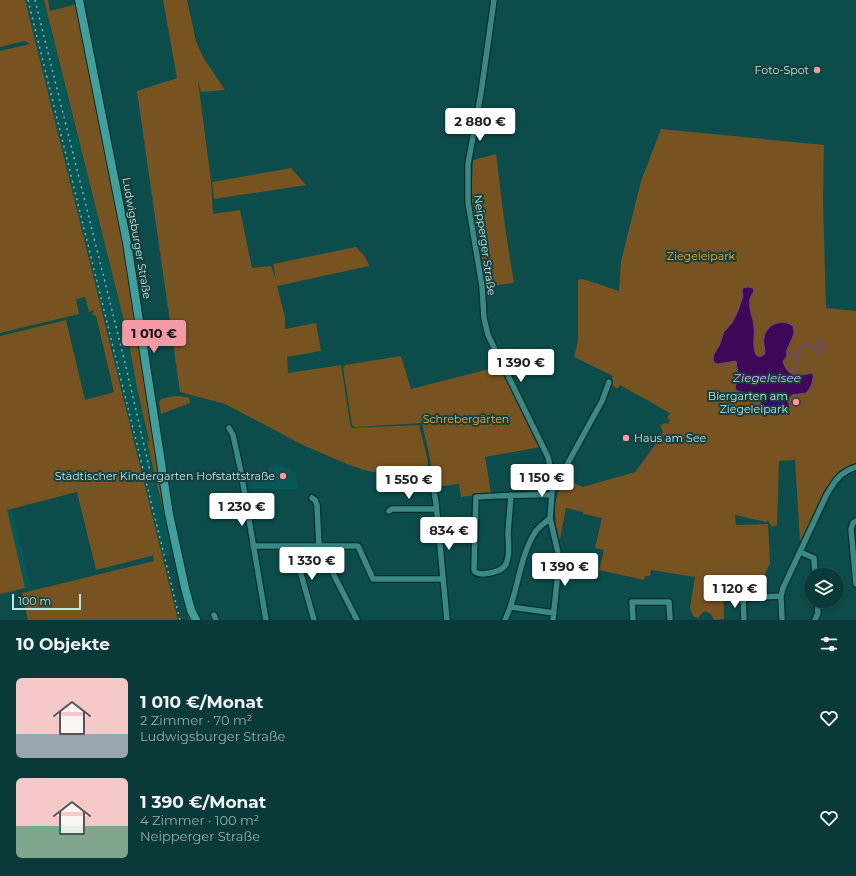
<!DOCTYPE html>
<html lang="de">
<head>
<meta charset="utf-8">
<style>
  :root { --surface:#093938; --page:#174443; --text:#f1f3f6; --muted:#99acae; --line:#295353; --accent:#f49aa5 }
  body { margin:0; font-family:Montserrat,sans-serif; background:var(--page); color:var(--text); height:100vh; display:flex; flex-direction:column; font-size:15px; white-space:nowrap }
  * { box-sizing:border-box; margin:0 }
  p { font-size:13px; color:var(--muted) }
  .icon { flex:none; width:22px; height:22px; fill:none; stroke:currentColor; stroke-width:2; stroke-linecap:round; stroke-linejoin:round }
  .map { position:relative; height:620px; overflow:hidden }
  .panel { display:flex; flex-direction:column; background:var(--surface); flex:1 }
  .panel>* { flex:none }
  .tools { position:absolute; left:804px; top:568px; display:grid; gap:8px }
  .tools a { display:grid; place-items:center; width:40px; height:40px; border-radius:50%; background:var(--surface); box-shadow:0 2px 6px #0003,0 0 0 1px var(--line); font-size:20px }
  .scale { position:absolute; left:12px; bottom:10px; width:69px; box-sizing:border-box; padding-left:4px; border:2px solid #c0e4e1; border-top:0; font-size:11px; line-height:14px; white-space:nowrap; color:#c0e4e1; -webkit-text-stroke:3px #163f3d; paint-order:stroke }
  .price { position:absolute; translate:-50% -34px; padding:0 9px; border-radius:4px; background:#fff; color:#222; font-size:13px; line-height:26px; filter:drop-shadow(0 1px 2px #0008) }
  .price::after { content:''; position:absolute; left:50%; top:24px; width:12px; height:9px; margin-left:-6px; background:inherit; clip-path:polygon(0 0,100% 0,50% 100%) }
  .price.current { background:var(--accent); color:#111 }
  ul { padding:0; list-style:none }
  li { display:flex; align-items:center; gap:12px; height:100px; padding:0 16px }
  li span { display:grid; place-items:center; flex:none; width:112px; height:80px; border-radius:6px; color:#555 }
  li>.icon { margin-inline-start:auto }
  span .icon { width:48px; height:48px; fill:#fffc; stroke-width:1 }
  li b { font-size:17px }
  h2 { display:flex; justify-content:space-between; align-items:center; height:48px; padding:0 16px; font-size:17px }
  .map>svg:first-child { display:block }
</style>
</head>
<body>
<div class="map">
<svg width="856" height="620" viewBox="0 0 856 620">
  <rect width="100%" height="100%" fill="#0c4c4a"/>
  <path fill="#065755" d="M 25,0 L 44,0 L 127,333 L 137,388 L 149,442 L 147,443 L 173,555 L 163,557 Z
    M 0,461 L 31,587 L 0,595 Z
    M 277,463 L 297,474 L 296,482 L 299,489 L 261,489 L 258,488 L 248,489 L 246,478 L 268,477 L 268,469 Z"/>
  <path fill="#775321" d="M 0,0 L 25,0 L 178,620 L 28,620 L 22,593 L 154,561 L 153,555 L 151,556 L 96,570 L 77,492 L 7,510 L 25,588 L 0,594 L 0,336 L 66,320 L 85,400 L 114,392 L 96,316 L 92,314 L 94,310 L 89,312 L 85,297 L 76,299 L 79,314 L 0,333 L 0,51 L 30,44 L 25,41 L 0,47 Z
    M 44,0 L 48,0 L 50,11 L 78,4 L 133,293 L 192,620 L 189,620 L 147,442 L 149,441 L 137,388 L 127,333 Z
    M 163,0 L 187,0 L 196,41 L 203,57 L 225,90 L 201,92 L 198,81 L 211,181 L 213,214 L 240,210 L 252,268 L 271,266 L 276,280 L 273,264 L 356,247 L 366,258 L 369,266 L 277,286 L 285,317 L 285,329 L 316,323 L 321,351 L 287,357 L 288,373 L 341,365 L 351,428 L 419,425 L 427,457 L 429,475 L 411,476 L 411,492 L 403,482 L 397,478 L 389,475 L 368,471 L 349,465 L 303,445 L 225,404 L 180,392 L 137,91 L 177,78 Z
    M 661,129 L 824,145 L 823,201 L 826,308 L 856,311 L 856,464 L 840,471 L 828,486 L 800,542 L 795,460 L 779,461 L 777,525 L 772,527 L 768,521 L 765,522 L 762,521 L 735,515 L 736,525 L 768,524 L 770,563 L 763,578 L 723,579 L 724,619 L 714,620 L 711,614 L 705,611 L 702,613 L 698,618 L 693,616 L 690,608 L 695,577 L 651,570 L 650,576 L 645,576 L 644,580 L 599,570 L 604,550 L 595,548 L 602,518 L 584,514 L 583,512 L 566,508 L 560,539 L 559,539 L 556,526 L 555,503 L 563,478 L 583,487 L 635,472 L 652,449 L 663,432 L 660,425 L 665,423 L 668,424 L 670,420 L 667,418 L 670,413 L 620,385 L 617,389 L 610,383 L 613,376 L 574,357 L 578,341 L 578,280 L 581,279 L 586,280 L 619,291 L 621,261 L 641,181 Z
    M 496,154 L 505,227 L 514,283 L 484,287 L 471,203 L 473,160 Z
    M 291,168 L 306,185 L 214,199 L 212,182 Z
    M 401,356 L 411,389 L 501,366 L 541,447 L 485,457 L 491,493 L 461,497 L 459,484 L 435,487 L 429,454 L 422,423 L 355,427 L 352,425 L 343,368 L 345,365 Z
    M 174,396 L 189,397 L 190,403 L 161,414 L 159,402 L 161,399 Z"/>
  <path fill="#3e0757" stroke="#654980" d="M 748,287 L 753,288 L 754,291 C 753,293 752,294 751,296 C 746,305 754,318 754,327 C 755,337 752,345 756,355 L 760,357 L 765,354 C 765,349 763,343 764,338 C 766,324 782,318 793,326 L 794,334 L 786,352 L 787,356 L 783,361 C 787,378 800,376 813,373 C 814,380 811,388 806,393 L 792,395 L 786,400 L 790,405 L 777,416 C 762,416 763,403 756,394 C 749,390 741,395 735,389 L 738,374 L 736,361 L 718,364 L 715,363 L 713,360 L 714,354 L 719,346 L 724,332 L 732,323 L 738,311 L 743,296 L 742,291 L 743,288 Z"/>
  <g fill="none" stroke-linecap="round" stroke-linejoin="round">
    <path stroke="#654980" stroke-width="1.5" d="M 787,356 L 794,354 L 798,354 L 805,343 L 812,349 L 815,348 L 819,355 L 820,352 L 818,341 L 820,341 L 824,347 L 828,347
      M 793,375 L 798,354"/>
    <defs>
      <path id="street" d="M 494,0 L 481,93 L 468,164 L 468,202 L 482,286 L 484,318 L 488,335 L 548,457 L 553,480 L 550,518 L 558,553 L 558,571 L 553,620
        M 229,428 L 233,435 L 241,472 L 266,620
        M 553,480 L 558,478 L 563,472 L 602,401 L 609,382
        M 433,485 L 436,503 L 447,620
        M 511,495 C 510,508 509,520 508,533 C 508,542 511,559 504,567 C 501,570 495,572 490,573 C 485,574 480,575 475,572 L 474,569 L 476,497 C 501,496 526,494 551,495
        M 312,498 L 315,500 L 317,505 L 319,546 L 357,620
        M 389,511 L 392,509 L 436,509
        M 856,521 L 853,523 L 851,529 L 856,584
        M 253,546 L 358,546 L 373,579 L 443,579
        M 293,546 L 314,620
        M 800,552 L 814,558 L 815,575
        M 511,607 L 554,613
        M 214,615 L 216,620
        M 505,620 C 519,592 518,558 536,531 C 540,526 546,522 550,518
        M 633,620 L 632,602 L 669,602 L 670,620
        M 744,620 L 743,598 L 781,596
        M 782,620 L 781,596 L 783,588 L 827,494 C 836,480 839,473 856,467
        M 815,620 L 818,613 L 817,601"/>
      <path id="secondary" d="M 79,0 L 127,243 L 169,514 L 185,588 L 191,610 L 196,620"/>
    </defs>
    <use href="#street" stroke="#032f2e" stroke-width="8"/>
    <use href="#secondary" stroke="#032f2e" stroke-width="10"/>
    <use href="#street" stroke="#3b8885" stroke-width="5.5"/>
    <use href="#secondary" stroke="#429f9b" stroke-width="8"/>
    <path stroke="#86b3b1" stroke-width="1.5" stroke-dasharray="2 4" stroke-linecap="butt" d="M 28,0 L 180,620
      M 35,0 L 126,367 L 153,484"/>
  </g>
  <g fill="#f49aa5" stroke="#163f3d" stroke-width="1.5">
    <circle cx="817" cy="70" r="4"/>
    <circle cx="796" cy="402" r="4"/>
    <circle cx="626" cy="438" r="4"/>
    <circle cx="283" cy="476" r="4"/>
  </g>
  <g text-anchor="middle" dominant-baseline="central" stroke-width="4" stroke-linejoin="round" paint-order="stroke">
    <g font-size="11" fill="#c0e4e1" stroke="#163f3d" text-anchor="end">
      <text x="809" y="70">Foto-Spot</text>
      <text x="788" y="396">Biergarten am<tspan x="788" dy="13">Ziegeleipark</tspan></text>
      <text x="634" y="438" text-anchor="start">Haus am See</text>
      <text x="275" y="476">Städtischer Kindergarten Hofstattstraße</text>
    </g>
    <g font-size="11" fill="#c0e4e1" stroke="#163f3d">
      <text transform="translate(137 238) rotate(80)">Ludwigsburger Straße</text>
      <text transform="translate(485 245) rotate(82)">Neipperger Straße</text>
    </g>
    <g font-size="11" fill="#fdad37" stroke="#163f3d">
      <text x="701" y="256">Ziegeleipark</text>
      <text x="466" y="419">Schrebergärten</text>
    </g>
    <g font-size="12" font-style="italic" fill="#dfb0fd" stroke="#163f3d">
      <text x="767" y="377">Ziegeleisee</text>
    </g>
  </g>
</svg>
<div class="tools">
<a><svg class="icon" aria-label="layers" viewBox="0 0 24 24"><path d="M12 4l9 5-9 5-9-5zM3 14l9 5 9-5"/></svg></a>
</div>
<div class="scale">100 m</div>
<b class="price" style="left:480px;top:142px">2 880 €</b>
<b class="price current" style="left:154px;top:354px">1 010 €</b>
<b class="price" style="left:521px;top:383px">1 390 €</b>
<b class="price" style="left:542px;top:498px">1 150 €</b>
<b class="price" style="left:409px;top:500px">1 550 €</b>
<b class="price" style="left:242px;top:527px">1 230 €</b>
<b class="price" style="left:449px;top:551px">834 €</b>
<b class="price" style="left:312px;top:581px">1 330 €</b>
<b class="price" style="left:565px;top:587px">1 390 €</b>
<b class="price" style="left:735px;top:609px">1 120 €</b>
</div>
<section class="panel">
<h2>10 Objekte<svg class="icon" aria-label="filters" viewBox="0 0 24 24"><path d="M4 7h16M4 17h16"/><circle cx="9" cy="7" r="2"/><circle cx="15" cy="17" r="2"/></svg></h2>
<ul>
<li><span style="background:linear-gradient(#f6c9c9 70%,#9aa5b1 0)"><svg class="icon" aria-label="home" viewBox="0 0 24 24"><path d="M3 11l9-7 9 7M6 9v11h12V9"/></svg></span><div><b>1 010 €/Monat</b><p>2 Zimmer · 70 m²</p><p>Ludwigsburger Straße</p></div><svg class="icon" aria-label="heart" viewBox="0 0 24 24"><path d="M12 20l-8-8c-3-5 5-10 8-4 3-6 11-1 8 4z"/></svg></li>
<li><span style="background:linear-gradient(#f6c9c9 60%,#7fa58c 0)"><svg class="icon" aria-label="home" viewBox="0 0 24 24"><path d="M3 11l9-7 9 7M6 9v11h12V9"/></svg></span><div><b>1 390 €/Monat</b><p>4 Zimmer · 100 m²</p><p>Neipperger Straße</p></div><svg class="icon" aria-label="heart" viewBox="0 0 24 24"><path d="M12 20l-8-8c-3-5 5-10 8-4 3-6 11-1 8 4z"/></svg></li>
</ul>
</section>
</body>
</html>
